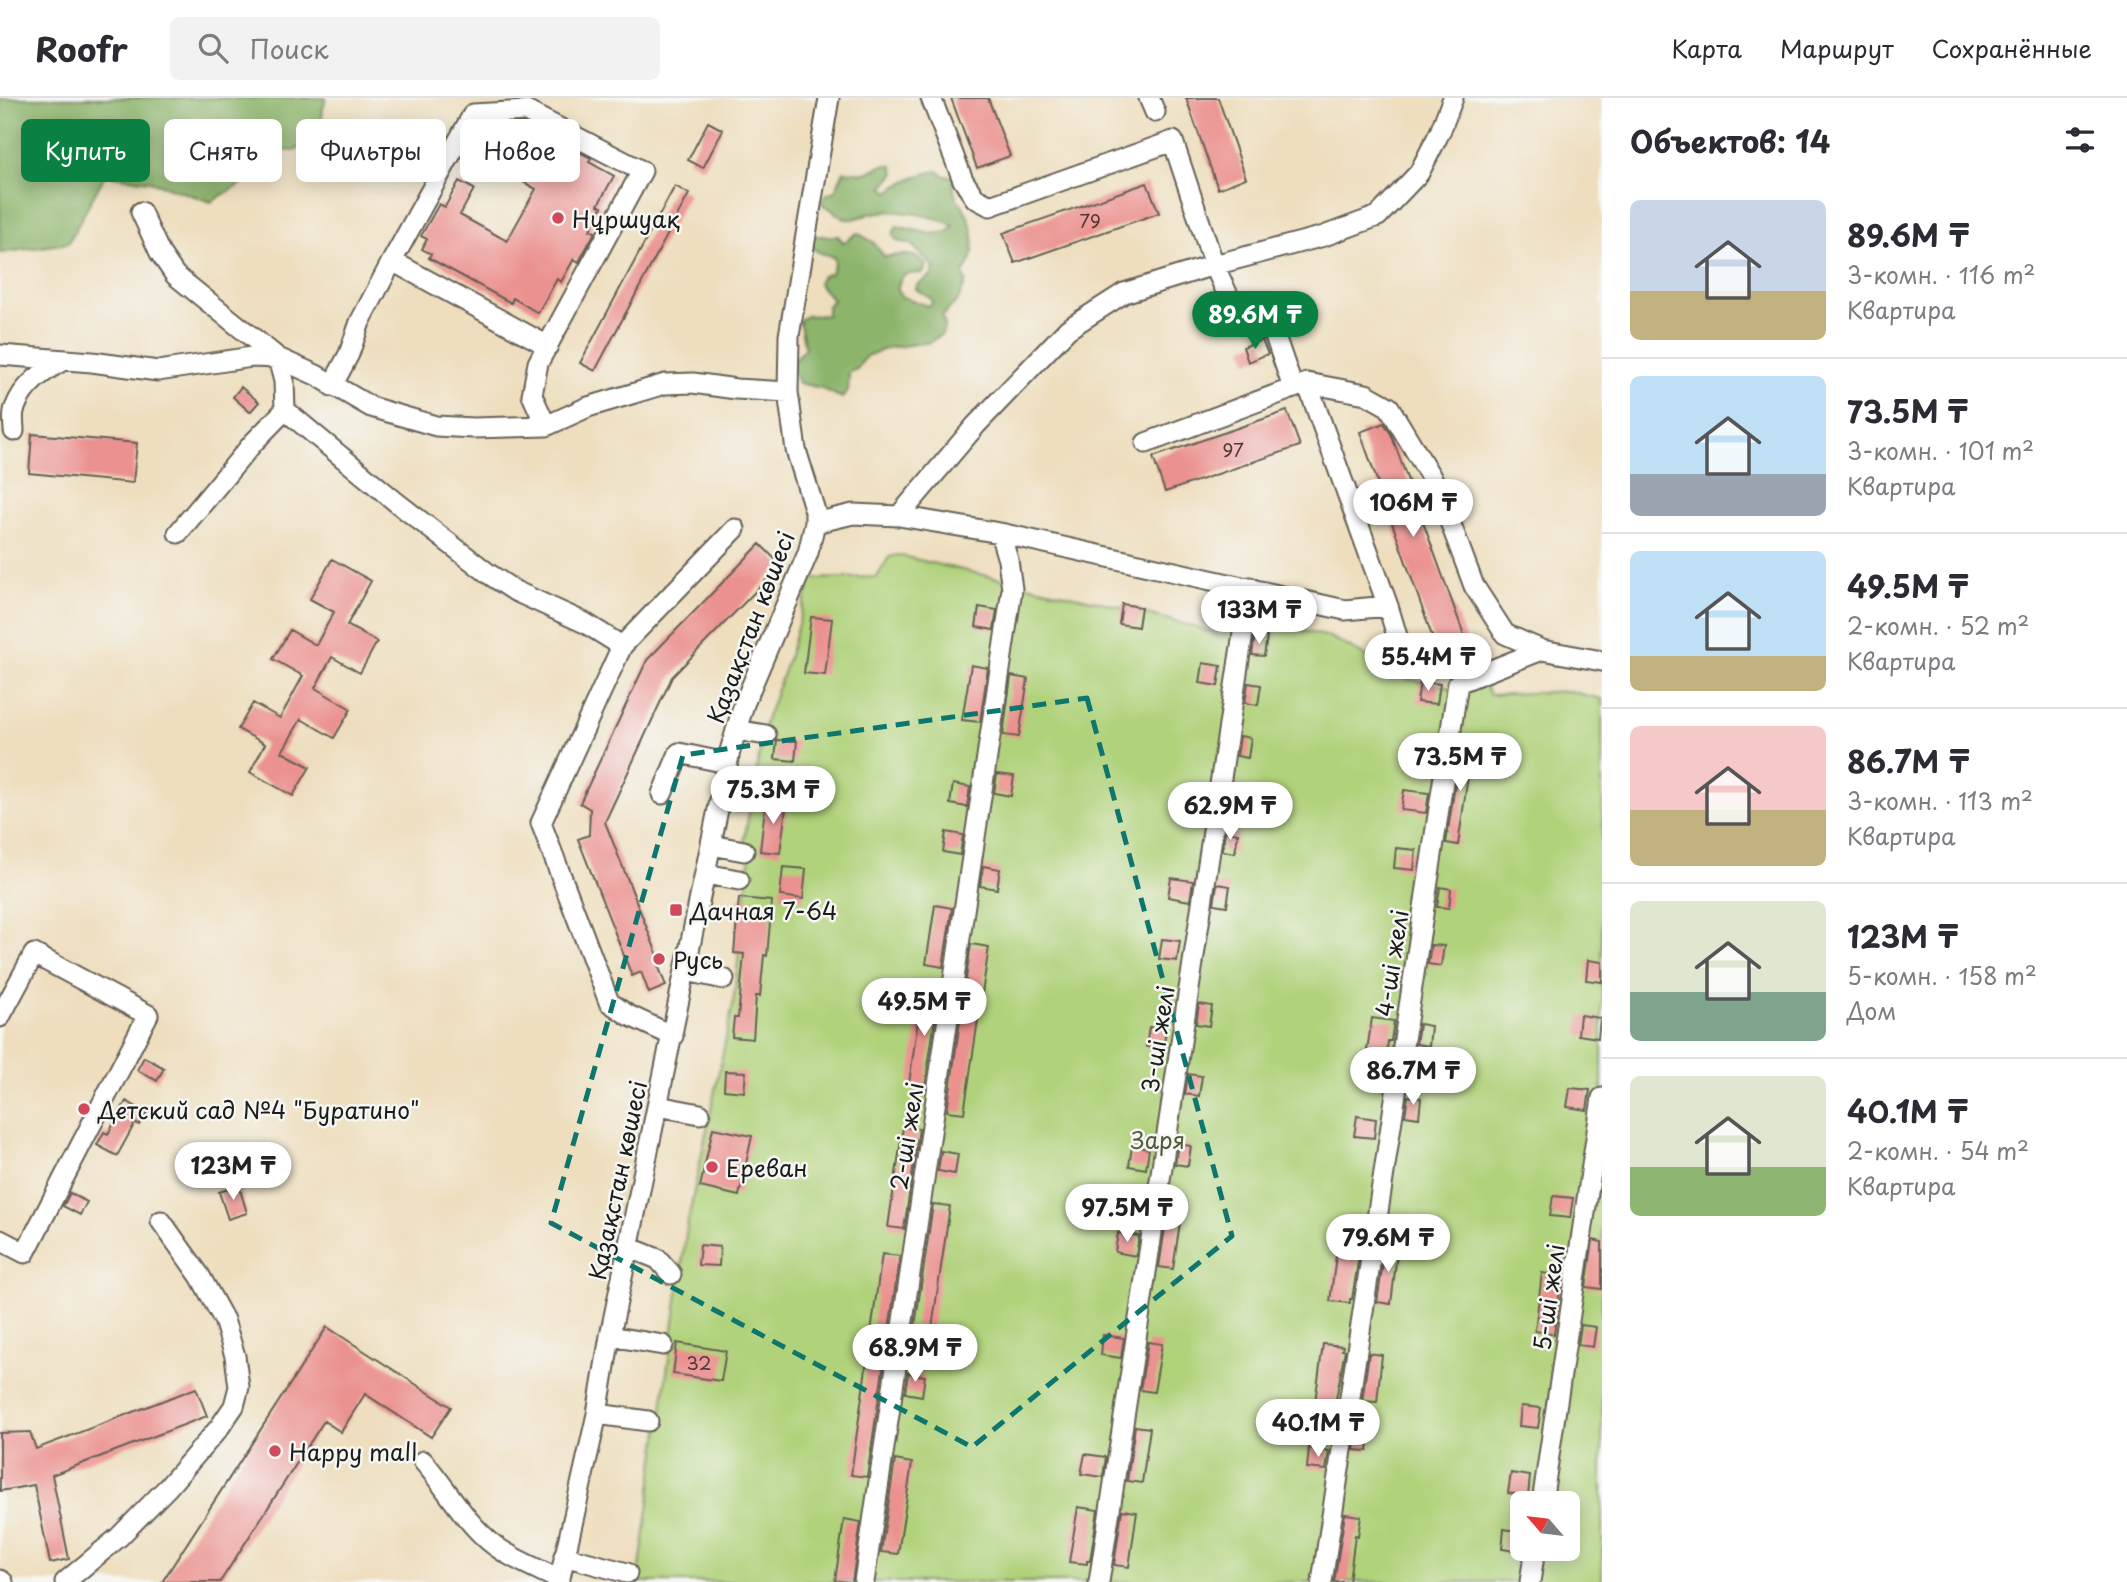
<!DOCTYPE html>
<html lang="ru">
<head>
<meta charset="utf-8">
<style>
  :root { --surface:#fff; --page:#f2f2f3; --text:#2b2b33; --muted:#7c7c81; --line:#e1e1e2; --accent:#0b8043 }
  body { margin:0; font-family:"Playpen Sans",sans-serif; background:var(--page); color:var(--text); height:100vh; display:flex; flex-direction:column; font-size:26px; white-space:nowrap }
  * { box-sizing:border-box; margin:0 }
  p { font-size:23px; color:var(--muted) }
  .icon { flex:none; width:38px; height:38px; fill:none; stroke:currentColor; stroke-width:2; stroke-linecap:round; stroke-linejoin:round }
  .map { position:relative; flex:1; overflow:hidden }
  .sheet { display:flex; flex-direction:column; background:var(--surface); width:525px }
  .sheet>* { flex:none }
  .guide { position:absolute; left:21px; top:21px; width:665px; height:63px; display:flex; gap:14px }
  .needle { width:46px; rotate:298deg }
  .fabs { position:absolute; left:1510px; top:1393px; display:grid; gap:14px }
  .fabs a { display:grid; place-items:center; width:70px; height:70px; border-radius:10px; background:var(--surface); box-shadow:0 4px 18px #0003; font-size:35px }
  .price { position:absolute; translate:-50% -60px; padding:0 16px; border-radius:24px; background:#fff; color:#222; font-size:23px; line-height:46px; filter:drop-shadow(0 2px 4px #0008) }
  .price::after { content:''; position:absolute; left:50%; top:42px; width:21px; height:16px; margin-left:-10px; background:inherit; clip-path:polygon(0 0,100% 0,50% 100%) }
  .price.on { background:var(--accent); color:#fff }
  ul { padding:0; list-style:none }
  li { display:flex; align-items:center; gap:21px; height:175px; padding:0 28px }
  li+li { border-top:2px solid var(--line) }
  li span { display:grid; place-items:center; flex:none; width:196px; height:140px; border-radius:10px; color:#555 }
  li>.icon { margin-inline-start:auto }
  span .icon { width:84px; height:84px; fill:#fffc; stroke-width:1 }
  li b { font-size:30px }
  h2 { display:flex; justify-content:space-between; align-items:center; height:84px; padding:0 28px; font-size:30px }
  .pill { padding:0 24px; border-radius:10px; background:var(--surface); box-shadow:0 4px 18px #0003; font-size:24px; line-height:63px }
  .pill.on { background:var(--accent); color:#fff }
  header { display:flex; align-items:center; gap:42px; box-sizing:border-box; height:98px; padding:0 35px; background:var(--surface); border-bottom:2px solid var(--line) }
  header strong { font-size:33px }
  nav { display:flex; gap:38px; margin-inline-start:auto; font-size:24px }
  .search { width:490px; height:63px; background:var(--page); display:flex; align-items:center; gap:18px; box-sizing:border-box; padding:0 24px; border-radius:10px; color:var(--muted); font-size:26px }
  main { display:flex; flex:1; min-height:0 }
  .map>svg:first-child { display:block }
</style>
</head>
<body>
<header>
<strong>Roofr</strong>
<div class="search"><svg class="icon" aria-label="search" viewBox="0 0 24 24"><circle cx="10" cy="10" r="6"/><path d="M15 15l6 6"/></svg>Поиск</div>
<nav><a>Карта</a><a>Маршрут</a><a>Сохранённые</a></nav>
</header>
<main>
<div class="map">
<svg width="1602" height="1484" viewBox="0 0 1602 1484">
  <rect width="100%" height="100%" fill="#f6f6f2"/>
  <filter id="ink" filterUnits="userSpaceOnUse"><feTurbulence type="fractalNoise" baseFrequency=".0143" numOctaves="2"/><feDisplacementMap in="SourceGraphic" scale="14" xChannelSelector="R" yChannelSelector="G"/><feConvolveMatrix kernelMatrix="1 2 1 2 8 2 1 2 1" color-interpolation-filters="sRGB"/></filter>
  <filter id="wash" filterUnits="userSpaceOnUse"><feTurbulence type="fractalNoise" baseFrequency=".00686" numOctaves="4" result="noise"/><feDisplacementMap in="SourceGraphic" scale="28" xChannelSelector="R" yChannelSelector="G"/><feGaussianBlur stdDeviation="1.57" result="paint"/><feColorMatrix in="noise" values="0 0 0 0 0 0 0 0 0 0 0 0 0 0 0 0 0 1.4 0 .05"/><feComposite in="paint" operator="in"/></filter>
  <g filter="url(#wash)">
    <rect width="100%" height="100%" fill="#eedebe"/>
    <path fill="#b0d27a" stroke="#66774b" stroke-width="2" fill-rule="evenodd" d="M 897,457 L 1122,509 L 1216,535 L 1231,517 L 1330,539 L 1408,581 L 1449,589 L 1456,601 L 1484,586 L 1490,597 L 1569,593 L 1602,601 L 1602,1484 L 638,1484 L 688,1122 L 733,906 L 751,750 L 744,743 L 765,625 L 788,561 L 811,481 L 877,479 L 889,459 ZM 1522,1405 L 1568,1405 L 1568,1451 L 1522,1451 Z"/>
    <path fill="#8cb46a" stroke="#546843" stroke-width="2" d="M 0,0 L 326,0 L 323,11 L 320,36 L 294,53 L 280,52 L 274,66 L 211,104 L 150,83 L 105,77 L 68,145 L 0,155 Z
      M 883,67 L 892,67 L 895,75 L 883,89 L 889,94 C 905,82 918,76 938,73 L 944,78 L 953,78 C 954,84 953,94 956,100 C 957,103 961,105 963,108 C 974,129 980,156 963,175 L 966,183 L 959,201 L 942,218 L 945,227 L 942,236 L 930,244 L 888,250 L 866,258 L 858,270 L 849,275 L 848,293 L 842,300 L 821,290 L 798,285 L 791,267 L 805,249 L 799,223 L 806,218 L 827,217 L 827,208 L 833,202 L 818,185 L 822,178 L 831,175 L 835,163 L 833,159 L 820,155 L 808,147 L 811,138 L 838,138 L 844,145 L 857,135 L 873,144 L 885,159 C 901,156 916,154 927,167 L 923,175 C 904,176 901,173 897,193 L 902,199 L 928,208 L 932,206 L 931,201 L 916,191 L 917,187 L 932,177 L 934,169 L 911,146 L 897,143 L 893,136 L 897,128 L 931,136 L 948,134 L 953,128 C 936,117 899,112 878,114 C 867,115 856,123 846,121 C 839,120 833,110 823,107 L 822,103 L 827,96 L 835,93 L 844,73 L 866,75 Z"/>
    <g id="blocks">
      <path fill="#eb9290" d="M 951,0 L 988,0 L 1010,58 L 977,70 Z
        M 1186,0 L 1218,0 L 1246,80 L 1218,91 Z
        M 708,24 L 723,32 L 703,70 L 688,62 Z
        M 523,25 L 591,60 L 589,64 L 614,78 L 598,107 L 602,109 L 590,132 L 595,134 L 579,164 L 574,161 L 561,184 L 557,181 L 538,215 L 513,200 L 511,205 L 429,160 L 431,156 L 422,151 L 427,141 L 421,138 L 439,106 L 445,109 L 459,83 L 474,91 L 460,117 L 507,143 L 536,91 L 468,54 L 483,28 Z
        M 1147,85 L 1159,115 L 1015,165 L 1003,135 Z
        M 675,88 L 689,96 L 595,273 L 580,265 Z
        M 1262,242 L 1268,256 L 1248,264 L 1243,249 Z
        M 241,289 L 259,304 L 250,314 L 233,299 Z
        M 1287,313 L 1300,348 L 1165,394 L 1153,359 Z
        M 1384,325 L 1391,336 L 1467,545 L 1438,555 L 1360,334 Z
        M 32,336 L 137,345 L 133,385 L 29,375 Z
        M 760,446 L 781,467 L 672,579 L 605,724 L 661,866 L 658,867 L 666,888 L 649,895 L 641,874 L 632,878 L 578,741 L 589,737 L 590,711 L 580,705 L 647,562 Z
        M 332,461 L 371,483 L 347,527 L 377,544 L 360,575 L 332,559 L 315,590 L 351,611 L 334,640 L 301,621 L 282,654 L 310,669 L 293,698 L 250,674 L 265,646 L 238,631 L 253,605 L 280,620 L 303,578 L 273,561 L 290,532 L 316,547 L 334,514 L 310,501 Z
        M 1122,506 L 1141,509 L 1138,529 L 1119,526 Z
        M 979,509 L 997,512 L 994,532 L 976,529 Z
        M 811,519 L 832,521 L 825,577 L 804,575 Z
        M 1255,537 L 1267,539 L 1264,558 L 1252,557 Z
        M 1203,565 L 1221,568 L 1218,588 L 1200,585 Z
        M 971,567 L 988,570 L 980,624 L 962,622 Z
        M 1011,578 L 1028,581 L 1019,639 L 1003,637 Z
        M 1420,584 L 1440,586 L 1437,606 L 1417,604 Z
        M 1248,585 L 1261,587 L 1258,607 L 1245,605 Z
        M 1240,638 L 1251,640 L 1248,660 L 1237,658 Z
        M 777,642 L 797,643 L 795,663 L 775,661 Z
        M 1462,642 L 1473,643 L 1458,747 L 1446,745 Z
        M 1414,644 L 1436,647 L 1433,666 L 1411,663 Z
        M 997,676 L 1014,678 L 1011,698 L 994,695 Z
        M 953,686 L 970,689 L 967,709 L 950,706 Z
        M 1404,692 L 1429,695 L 1426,715 L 1401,712 Z
        M 766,701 L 787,703 L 780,755 L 760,753 Z
        M 1225,733 L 1238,735 L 1235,755 L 1222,753 Z
        M 946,734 L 963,737 L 960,757 L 943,754 Z
        M 1396,750 L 1416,752 L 1414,772 L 1394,770 Z
        M 983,768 L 1000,771 L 997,791 L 980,788 Z
        M 783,769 L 806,771 L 803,801 L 780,798 Z
        M 1171,780 L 1193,783 L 1190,803 L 1168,799 Z
        M 1217,786 L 1230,788 L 1227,808 L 1214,806 Z
        M 1440,789 L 1451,791 L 1449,810 L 1437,809 Z
        M 739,800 L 772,803 L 767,858 L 764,857 L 760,898 L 756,898 L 753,941 L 732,939 L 734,920 L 738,920 L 744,856 L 734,855 Z
        M 935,807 L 952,810 L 943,869 L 926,866 Z
        M 1162,841 L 1180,843 L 1177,863 L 1159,861 Z
        M 971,846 L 989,849 L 964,1015 L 947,1013 Z
        M 1431,847 L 1444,848 L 1441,868 L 1428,866 Z
        M 1588,862 L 1602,864 L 1602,884 L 1586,882 Z
        M 922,893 L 939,895 L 925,989 L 909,986 Z
        M 1199,906 L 1212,908 L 1209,928 L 1196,926 Z
        M 1580,917 L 1600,920 L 1598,940 L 1578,937 Z
        M 1372,920 L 1394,923 L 1391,943 L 1388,943 L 1385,968 L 1365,965 Z
        M 1419,926 L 1431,928 L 1429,948 L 1416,946 Z
        M 1149,929 L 1166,932 L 1163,951 L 1146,949 Z
        M 144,959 L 164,970 L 157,983 L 137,972 Z
        M 725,973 L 746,974 L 744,994 L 724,992 Z
        M 1188,976 L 1202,978 L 1199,998 L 1185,996 Z
        M 1570,990 L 1590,992 L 1587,1012 L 1567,1009 Z
        M 1408,998 L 1421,1000 L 1419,1020 L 1405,1018 Z
        M 126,1003 L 147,1015 L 139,1027 L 135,1025 L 117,1058 L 97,1047 L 104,1034 L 108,1036 Z
        M 1357,1018 L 1376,1021 L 1374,1040 L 1354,1038 Z
        M 903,1029 L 919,1031 L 904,1131 L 888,1129 Z
        M 713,1030 L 752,1038 L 739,1098 L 700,1089 Z
        M 1178,1046 L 1191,1048 L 1188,1068 L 1175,1066 Z
        M 1132,1048 L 1149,1051 L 1146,1071 L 1129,1068 Z
        M 941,1053 L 958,1056 L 955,1076 L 938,1073 Z
        M 239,1088 L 247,1115 L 228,1121 L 219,1094 Z
        M 70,1095 L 87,1104 L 80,1117 L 63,1108 Z
        M 1553,1098 L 1573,1100 L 1570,1120 L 1550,1118 Z
        M 933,1106 L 950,1108 L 932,1230 L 915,1228 Z
        M 1168,1110 L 1182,1112 L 1173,1171 L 1159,1169 Z
        M 1118,1135 L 1139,1138 L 1136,1158 L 1115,1154 Z
        M 1593,1142 L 1602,1144 L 1602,1191 L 1586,1189 Z
        M 1338,1143 L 1361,1146 L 1352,1201 L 1350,1201 L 1350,1205 L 1330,1203 Z
        M 1386,1145 L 1398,1147 L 1391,1206 L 1377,1204 Z
        M 700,1147 L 720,1149 L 719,1168 L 698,1167 Z
        M 882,1156 L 900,1158 L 867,1379 L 851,1377 Z
        M 1542,1175 L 1562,1178 L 1554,1236 L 1535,1233 Z
        M 1581,1227 L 1596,1229 L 1593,1249 L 1578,1247 Z
        M 327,1229 L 451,1309 L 431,1339 L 365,1296 L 341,1334 L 324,1323 L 220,1484 L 162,1484 Z
        M 1103,1237 L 1124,1240 L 1121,1260 L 1101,1257 Z
        M 1148,1244 L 1162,1246 L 1154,1294 L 1140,1292 Z
        M 677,1245 L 726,1253 L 721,1283 L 673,1276 Z
        M 1323,1246 L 1343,1248 L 1342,1252 L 1345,1252 L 1335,1306 L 1315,1304 Z
        M 1369,1255 L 1382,1257 L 1377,1304 L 1362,1303 Z
        M 908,1275 L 925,1278 L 922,1298 L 905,1295 Z
        M 196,1290 L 207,1318 L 52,1377 L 69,1461 L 50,1465 L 34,1387 L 0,1393 L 0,1335 L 30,1334 L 36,1351 Z
        M 1521,1308 L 1541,1310 L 1538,1330 L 1519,1328 Z
        M 1135,1328 L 1150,1330 L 1142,1385 L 1127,1383 Z
        M 1357,1332 L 1370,1334 L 1368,1353 L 1354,1352 Z
        M 1309,1350 L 1329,1353 L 1326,1372 L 1307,1370 Z
        M 1085,1356 L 1106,1359 L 1103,1379 L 1081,1376 Z
        M 895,1362 L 912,1365 L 898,1456 L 881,1454 Z
        M 1511,1375 L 1530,1378 L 1528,1398 L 1508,1395 Z
        M 1078,1409 L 1098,1412 L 1090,1463 L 1087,1463 L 1087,1466 L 1069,1464 Z
        M 1122,1412 L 1137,1414 L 1129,1469 L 1114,1467 Z
        M 1345,1416 L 1361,1418 L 1358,1438 L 1355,1437 L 1349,1484 L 1334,1484 Z
        M 844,1421 L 861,1424 L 852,1484 L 835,1483 Z
        M 1504,1431 L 1522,1434 L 1522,1454 L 1502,1451 Z"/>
    </g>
  </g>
  <g filter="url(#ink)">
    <use href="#blocks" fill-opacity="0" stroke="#666055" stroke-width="2"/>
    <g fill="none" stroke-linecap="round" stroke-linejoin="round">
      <defs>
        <path id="minor" d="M 931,0 L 963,82 L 975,100 L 990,108 L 1173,43 L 1214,167 L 1234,210 L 1274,235 L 1293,290
          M 1149,0 L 1155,14
          M 141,114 L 160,155 L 175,177 L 278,260 L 284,283 L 285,312
          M 392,163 L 473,16 L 526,13 L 642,73 L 538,265 L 532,297 L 546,328
          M 0,257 L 92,264 L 158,273 L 252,259 L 278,260 L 316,277 L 371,309 L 436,328 L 473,330 L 546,328 L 588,309 L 665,286 L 693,285 L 736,291 L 788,294
          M 1307,285 L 1366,296 L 1389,309 L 1437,389 L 1474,488 L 1505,536 L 1542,552 L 1602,563
          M 332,288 L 349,256 L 360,224 L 392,163 L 548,248
          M 14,333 C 14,326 12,316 15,310 C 23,287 44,273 64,262
          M 1146,345 L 1307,285 L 1388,508 L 1400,548
          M 899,418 L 1000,435 L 1345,512 L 1388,508
          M 815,425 L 853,416 L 899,418 L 976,327 L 1068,231 L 1124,195 L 1214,167 L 1324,138 L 1378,118 L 1419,75 L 1440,34 L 1453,0
          M 178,435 L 253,345 L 285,312 L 396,404 L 489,476 L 515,493 L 585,525 L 622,548
          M 736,632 L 766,637
          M 662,696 L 679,655 L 727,665
          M 711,747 L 744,753
          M 705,776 L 739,782
          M 686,873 L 724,881
          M 0,919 L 34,856 L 148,917 L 25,1155 L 0,1142
          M 673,938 L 628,917 L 609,904 L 541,725 L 622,548 L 735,431
          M 658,1008 L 700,1016
          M 628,1149 L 658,1161 L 671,1176
          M 610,1238 L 663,1247
          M 597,1316 L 648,1323
          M 423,1363 C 446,1389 463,1421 489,1443 C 509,1460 536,1470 560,1482
          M 1542,1405 L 1602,1000
          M 564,1458 L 627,1475
          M 0,1482 L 3,1484
          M 65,1484 L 119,1439 L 168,1389 L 219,1330 L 234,1308 L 239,1289 L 235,1258 L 224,1222 L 200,1178 L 161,1123
          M 559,1484 L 597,1316 L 610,1238 L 730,653 L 744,606 L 808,455 L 815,425 L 815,413 L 796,352 L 791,316 L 788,294 L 789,238 L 829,0
          M 864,1484 L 1012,491 L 1008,462 L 1000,435
          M 1099,1484 L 1250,489
          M 1322,1484 L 1458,585 L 1542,552
          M 1530,1484 L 1535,1451"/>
      </defs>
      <use href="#minor" stroke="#666055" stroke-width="23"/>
      <use href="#minor" stroke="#fff" stroke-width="19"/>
    </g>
  </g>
  <path fill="none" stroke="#0f766e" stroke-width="5" stroke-dasharray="14 9" stroke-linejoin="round" d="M 1087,600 L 1232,1138 L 972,1349 L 551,1125 L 683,657 Z"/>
  <g fill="#d1495b" stroke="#f6f6f2" stroke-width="2.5">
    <circle cx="558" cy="120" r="7"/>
    <rect x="669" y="805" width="14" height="14" rx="3.5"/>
    <circle cx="659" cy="861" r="7"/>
    <circle cx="84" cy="1011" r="7"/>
    <circle cx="712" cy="1069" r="7"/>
    <circle cx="275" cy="1353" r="7"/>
  </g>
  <g text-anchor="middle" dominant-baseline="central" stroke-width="5" stroke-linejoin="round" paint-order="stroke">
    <g font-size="19" fill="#503a39">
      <text x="1090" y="122">79</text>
      <text x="1233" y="351">97</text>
      <text x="699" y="1264">32</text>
    </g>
    <g font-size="23" fill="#1c1c1c" stroke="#f6f6f2" text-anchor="start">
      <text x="572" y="120">Нұршуақ</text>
      <text x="690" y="812">Дачная 7-64</text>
      <text x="673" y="861">Русь</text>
      <text x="98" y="1011">Детский сад №4 "Буратино"</text>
      <text x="726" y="1069">Ереван</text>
      <text x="289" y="1353">Happy mall</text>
    </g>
    <g font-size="23" fill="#1c1c1c" stroke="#f6f6f2">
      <text transform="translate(750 529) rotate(-69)">Қазақстан көшесі</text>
      <text transform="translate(1391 865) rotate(-81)">4-ші желі</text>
      <text transform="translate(1157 941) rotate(-81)">3-ші желі</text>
      <text transform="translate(906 1038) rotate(-81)">2-ші желі</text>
      <text transform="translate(617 1082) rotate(-78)">Қазақстан көшесі</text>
      <text transform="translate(1548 1199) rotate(-82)">5-ші желі</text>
    </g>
    <g font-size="23" fill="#505c3d" stroke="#f6f6f2">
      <text x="1158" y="1041">Заря</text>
    </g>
  </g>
</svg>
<div class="fabs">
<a><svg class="needle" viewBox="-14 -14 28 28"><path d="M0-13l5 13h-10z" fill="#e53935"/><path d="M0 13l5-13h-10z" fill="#7c7c81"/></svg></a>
</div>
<b class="price on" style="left:1255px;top:253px">89.6M ₸</b>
<b class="price" style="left:1413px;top:441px">106M ₸</b>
<b class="price" style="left:1259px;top:548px">133M ₸</b>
<b class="price" style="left:1428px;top:595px">55.4M ₸</b>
<b class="price" style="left:1460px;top:695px">73.5M ₸</b>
<b class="price" style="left:773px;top:728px">75.3M ₸</b>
<b class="price" style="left:1230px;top:744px">62.9M ₸</b>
<b class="price" style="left:924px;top:940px">49.5M ₸</b>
<b class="price" style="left:1413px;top:1009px">86.7M ₸</b>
<b class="price" style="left:233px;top:1104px">123M ₸</b>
<b class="price" style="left:1127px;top:1146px">97.5M ₸</b>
<b class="price" style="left:1388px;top:1176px">79.6M ₸</b>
<b class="price" style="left:915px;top:1286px">68.9M ₸</b>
<b class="price" style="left:1318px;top:1361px">40.1M ₸</b>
<div class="guide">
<a class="pill on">Купить</a>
<a class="pill">Снять</a>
<a class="pill">Фильтры</a>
<a class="pill">Новое</a>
</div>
</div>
<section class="sheet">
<h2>Объектов: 14<svg class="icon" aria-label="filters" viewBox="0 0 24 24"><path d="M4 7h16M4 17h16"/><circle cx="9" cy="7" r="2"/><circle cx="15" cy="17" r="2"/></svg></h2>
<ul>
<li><span style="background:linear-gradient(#c9d6e8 65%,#c2b280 0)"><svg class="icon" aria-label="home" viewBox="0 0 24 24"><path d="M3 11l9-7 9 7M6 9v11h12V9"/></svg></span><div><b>89.6M ₸</b><p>3-комн. · 116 m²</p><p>Квартира</p></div></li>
<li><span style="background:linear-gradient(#bfe0f5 70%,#9aa5b1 0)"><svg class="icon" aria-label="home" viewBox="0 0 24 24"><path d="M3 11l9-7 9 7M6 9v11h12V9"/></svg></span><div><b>73.5M ₸</b><p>3-комн. · 101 m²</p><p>Квартира</p></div></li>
<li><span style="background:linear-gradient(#bfe0f5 75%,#c2b280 0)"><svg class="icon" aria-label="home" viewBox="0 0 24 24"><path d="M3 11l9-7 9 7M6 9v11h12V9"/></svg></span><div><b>49.5M ₸</b><p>2-комн. · 52 m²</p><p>Квартира</p></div></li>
<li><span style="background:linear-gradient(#f6c9c9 60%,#c2b280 0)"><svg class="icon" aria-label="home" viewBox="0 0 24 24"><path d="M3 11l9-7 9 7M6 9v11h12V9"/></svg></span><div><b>86.7M ₸</b><p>3-комн. · 113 m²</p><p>Квартира</p></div></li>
<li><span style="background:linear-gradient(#dfe7d0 65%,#7fa58c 0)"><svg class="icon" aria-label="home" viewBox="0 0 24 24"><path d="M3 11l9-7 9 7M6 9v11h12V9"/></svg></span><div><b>123M ₸</b><p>5-комн. · 158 m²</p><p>Дом</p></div></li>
<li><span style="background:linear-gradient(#dfe7d0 65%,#8fb573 0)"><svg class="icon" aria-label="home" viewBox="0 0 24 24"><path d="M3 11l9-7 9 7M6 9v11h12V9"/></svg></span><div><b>40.1M ₸</b><p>2-комн. · 54 m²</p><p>Квартира</p></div></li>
</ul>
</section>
</main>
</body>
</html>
